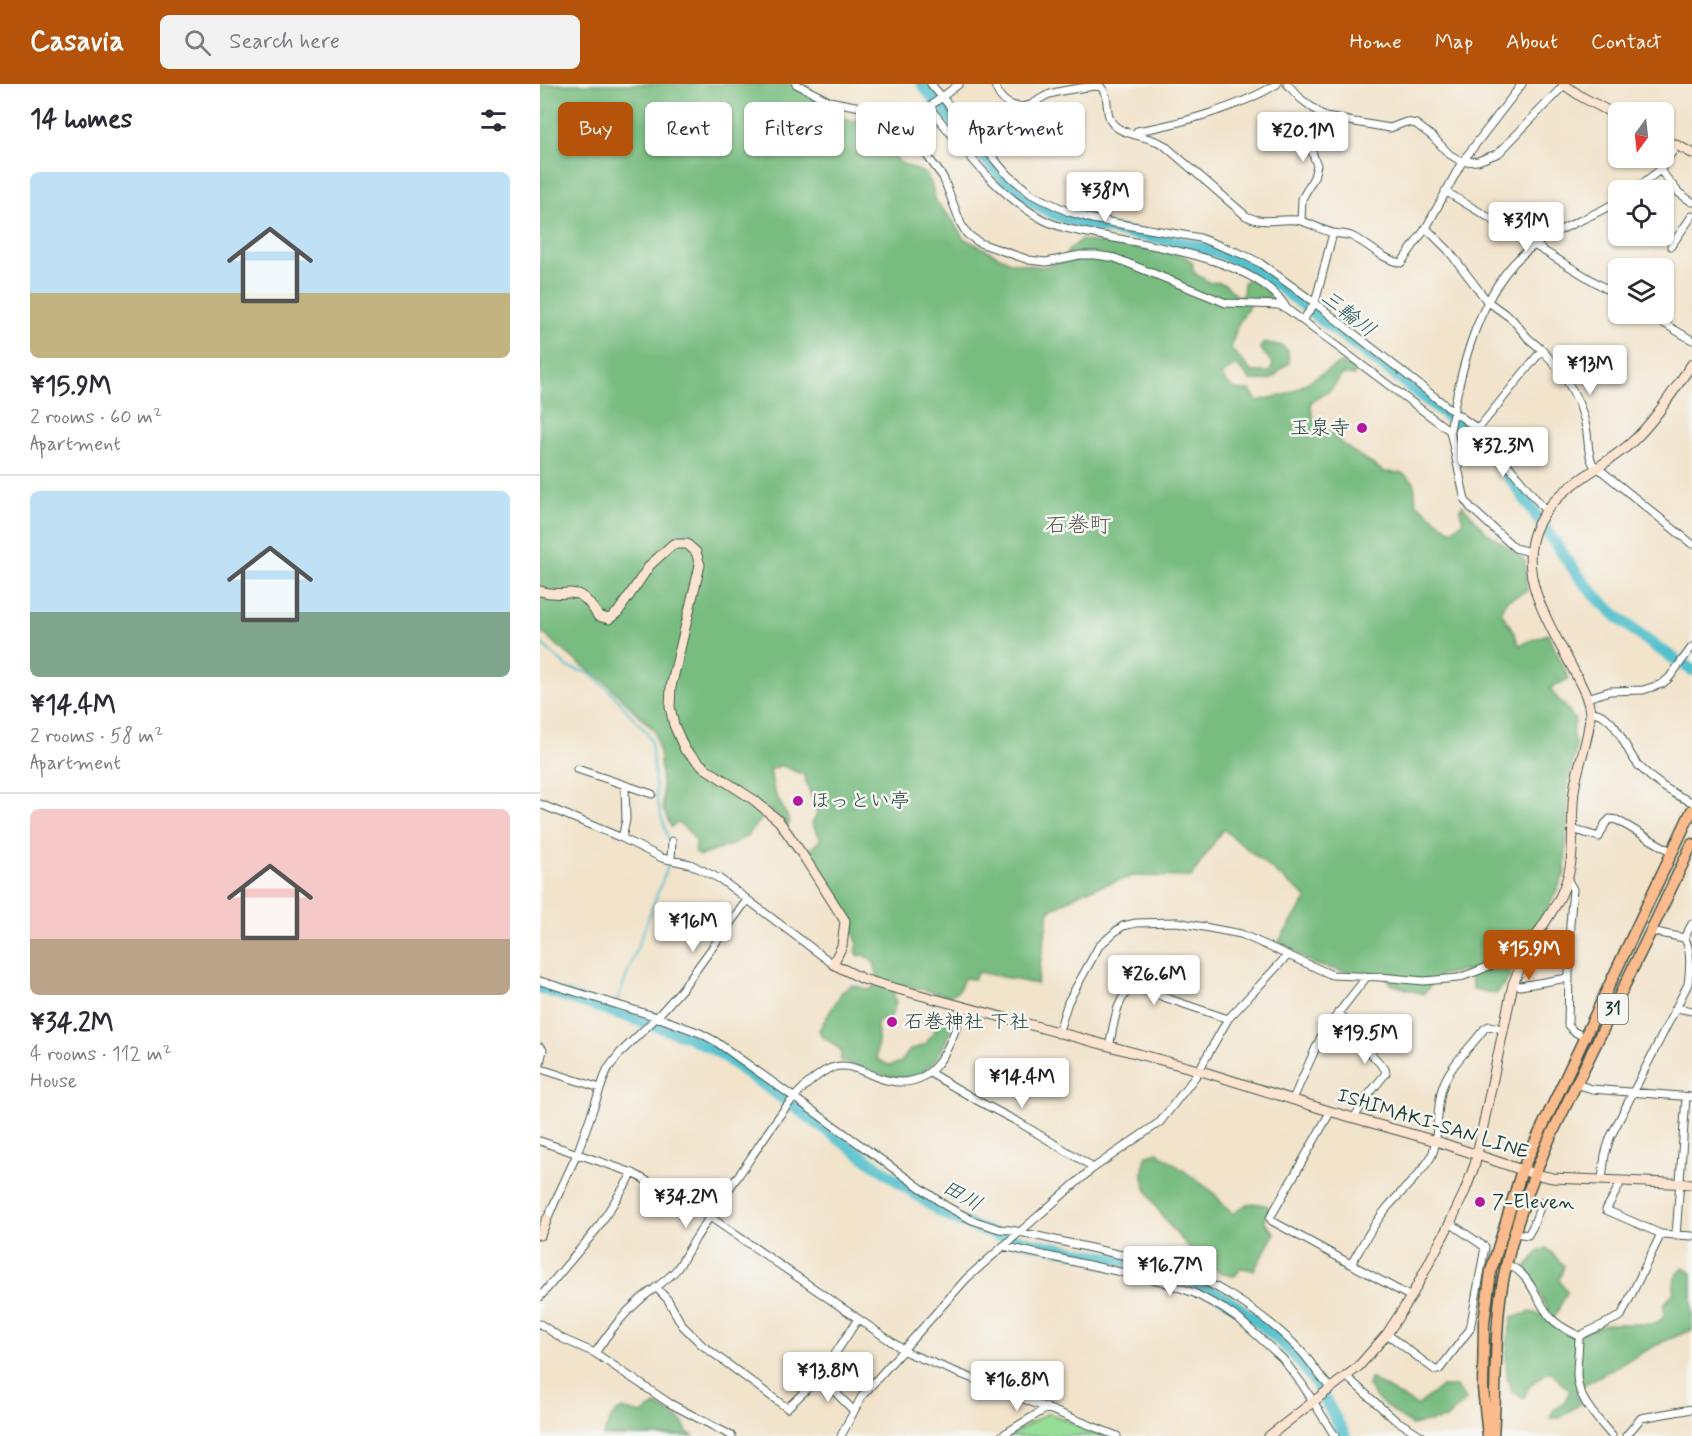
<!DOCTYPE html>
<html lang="en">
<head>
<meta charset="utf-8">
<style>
  :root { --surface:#fff; --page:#f2f2f3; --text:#2b2b33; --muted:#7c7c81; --line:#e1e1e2; --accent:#b45309 }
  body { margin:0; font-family:Mynerve,"Klee One",sans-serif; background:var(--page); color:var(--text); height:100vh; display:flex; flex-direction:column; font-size:22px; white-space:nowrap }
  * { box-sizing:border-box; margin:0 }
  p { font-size:20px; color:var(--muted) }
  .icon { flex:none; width:33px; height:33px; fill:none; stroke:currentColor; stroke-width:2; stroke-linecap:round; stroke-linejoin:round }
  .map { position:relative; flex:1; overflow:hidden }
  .drawer { display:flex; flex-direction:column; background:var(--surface); width:540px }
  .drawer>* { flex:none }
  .banner { position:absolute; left:18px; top:18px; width:570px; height:54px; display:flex; gap:12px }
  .needle { width:39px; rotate:195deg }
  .fabs { position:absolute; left:1068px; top:18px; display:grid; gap:12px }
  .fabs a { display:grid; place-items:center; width:66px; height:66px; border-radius:9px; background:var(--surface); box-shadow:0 2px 4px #0004; font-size:30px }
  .price { position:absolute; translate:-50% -51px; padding:0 14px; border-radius:6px; background:#fff; color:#222; font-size:20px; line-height:39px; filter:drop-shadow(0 2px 3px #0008) }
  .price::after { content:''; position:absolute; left:50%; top:36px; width:18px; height:14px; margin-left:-9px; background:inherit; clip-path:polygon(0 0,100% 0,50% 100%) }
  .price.current { background:var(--accent); color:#fff }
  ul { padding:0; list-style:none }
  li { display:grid; align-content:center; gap:12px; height:318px; padding:0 30px }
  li+li { border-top:2px solid var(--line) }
  li span { display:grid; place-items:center; height:186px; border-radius:9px; color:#555 }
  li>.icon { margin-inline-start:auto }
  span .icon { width:108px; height:108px; fill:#fffc; stroke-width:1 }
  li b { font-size:26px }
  h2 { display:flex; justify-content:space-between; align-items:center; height:72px; padding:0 30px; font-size:26px }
  .pill { padding:0 21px; border-radius:9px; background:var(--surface); box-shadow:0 2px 4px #0004; font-size:21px; line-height:54px }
  .pill.current { background:var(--accent); color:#fff }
  header { display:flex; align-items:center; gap:36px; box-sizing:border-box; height:84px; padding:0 30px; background:var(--accent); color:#fff }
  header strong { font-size:28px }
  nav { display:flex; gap:33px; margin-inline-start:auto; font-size:21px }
  .search { width:420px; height:54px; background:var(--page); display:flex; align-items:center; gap:15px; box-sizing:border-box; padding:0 21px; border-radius:9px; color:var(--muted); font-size:22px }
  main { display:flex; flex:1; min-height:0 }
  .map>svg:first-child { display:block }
</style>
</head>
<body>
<header>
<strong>Casavia</strong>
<div class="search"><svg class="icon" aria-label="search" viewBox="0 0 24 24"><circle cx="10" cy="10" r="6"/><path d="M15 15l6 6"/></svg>Search here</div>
<nav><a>Home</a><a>Map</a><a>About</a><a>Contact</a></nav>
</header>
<main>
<section class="drawer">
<h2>14 homes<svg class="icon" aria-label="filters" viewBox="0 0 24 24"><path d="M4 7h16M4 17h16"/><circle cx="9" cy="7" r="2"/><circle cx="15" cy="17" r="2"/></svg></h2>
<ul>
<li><span style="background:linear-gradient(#bfe0f5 65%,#c2b280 0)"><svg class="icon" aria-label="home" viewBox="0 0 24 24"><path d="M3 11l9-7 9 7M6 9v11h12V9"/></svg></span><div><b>¥15.9M</b><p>2 rooms · 60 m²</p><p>Apartment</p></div></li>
<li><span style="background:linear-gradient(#bfe0f5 65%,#7fa58c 0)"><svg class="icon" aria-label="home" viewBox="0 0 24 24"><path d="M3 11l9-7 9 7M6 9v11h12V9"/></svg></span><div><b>¥14.4M</b><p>2 rooms · 58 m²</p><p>Apartment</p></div></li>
<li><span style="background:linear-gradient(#f6c9c9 70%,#b9a48a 0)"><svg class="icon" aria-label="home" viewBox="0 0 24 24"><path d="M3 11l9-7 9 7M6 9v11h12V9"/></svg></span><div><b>¥34.2M</b><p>4 rooms · 112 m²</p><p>House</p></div></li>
</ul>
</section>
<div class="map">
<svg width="1152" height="1352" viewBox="0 0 1152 1352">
  <rect width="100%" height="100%" fill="#f6f6f2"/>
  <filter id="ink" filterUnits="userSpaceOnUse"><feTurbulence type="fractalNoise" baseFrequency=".0167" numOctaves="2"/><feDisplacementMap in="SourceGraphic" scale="12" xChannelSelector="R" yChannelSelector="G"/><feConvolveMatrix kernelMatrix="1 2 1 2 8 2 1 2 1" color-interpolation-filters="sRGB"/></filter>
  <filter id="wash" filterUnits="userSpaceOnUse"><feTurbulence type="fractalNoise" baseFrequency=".008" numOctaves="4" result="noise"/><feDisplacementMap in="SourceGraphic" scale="24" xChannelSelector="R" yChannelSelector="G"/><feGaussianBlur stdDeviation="1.35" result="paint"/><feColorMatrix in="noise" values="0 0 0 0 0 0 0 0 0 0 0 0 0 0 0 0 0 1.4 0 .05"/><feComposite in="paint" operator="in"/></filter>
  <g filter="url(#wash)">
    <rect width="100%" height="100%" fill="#f2e3cb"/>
    <path fill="#96dd98" stroke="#5a8d66" stroke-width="1.5" d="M 508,1329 L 567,1352 L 468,1352 Z"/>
    <path fill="#78bc80" stroke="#4c7c5a" stroke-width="1.5" d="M 0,0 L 264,0 L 270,3 C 279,30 288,31 314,37 L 327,28 L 343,33 L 352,52 L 350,65 L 359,78 L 386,90 L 392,102 L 396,117 L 413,137 L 423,154 L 470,178 L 502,183 L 521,178 L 529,166 L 541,156 L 642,171 L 652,178 L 654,189 L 670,199 C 684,196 689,203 697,213 L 703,211 L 704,198 L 709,195 L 730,209 L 730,214 L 719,214 L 712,217 L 697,242 L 691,265 L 712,288 L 730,288 L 733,280 L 720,264 L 724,258 L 742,262 L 748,267 L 749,279 C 740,284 741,285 735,292 C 730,298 717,296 711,296 L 696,281 L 681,291 C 689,303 695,308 710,306 L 717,317 L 748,310 L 800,279 L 814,283 L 814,292 L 802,290 L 791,306 L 771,318 L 772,332 L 809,365 L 844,388 L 862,389 L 874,398 L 876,419 L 911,447 L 923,438 L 920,426 L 922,421 L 946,448 L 974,467 L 985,477 L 987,507 L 967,516 L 961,528 L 974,548 L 979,561 L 1008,550 L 1029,595 L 1010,604 C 1017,617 1029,623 1035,637 L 1032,649 L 1036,662 L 1028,701 L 1025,789 L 1009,822 L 989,851 L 975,864 L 969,894 L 956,910 L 933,905 L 929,886 L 900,891 L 883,910 L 851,900 L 844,889 L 801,887 L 773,880 L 739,857 L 767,814 L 683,745 L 651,793 L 593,792 L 542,808 L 509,827 L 497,900 L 438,888 L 434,895 L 424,894 L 419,906 L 410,912 L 368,902 L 357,902 L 353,913 L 356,918 L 351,933 L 338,937 C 336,944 338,947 338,953 C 339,961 335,967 337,975 L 350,982 L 361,978 L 370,966 L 386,960 L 401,936 L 410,935 L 412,943 C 408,952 404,963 398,972 C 374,1010 334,988 301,977 L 301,966 L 282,952 L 279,946 L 302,908 L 312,901 L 330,906 L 339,896 L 334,879 L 325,871 L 318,872 L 316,869 L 318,860 L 302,821 L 272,771 L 271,765 L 281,755 L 272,739 L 277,729 L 264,691 L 241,681 L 230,686 L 234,707 L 250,738 L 247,742 L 233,727 L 217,739 L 209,750 L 194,760 L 160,772 L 155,768 L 156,757 C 151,749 145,741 136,739 L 131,743 L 123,724 L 123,710 L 119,666 L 114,646 L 65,598 L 40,580 L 0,547 Z
      M 618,1068 L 673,1108 L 684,1122 L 693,1130 C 708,1118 710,1117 728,1122 L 729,1125 L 725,1133 L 725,1139 L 735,1149 L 714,1186 L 701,1184 L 695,1192 C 667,1193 611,1125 604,1098 C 601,1088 604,1081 607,1071 Z
      M 1007,1164 L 1024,1182 L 1019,1196 L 1027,1208 L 1012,1238 L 1034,1252 L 1067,1240 L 1116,1240 L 1124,1232 L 1124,1221 L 1133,1209 L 1135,1194 L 1143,1184 L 1152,1189 L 1152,1246 L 1122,1258 L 1043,1301 L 1035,1310 L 1041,1319 L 1020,1334 L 1010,1334 L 1013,1327 L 1024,1319 L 1030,1306 L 1020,1298 L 1011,1287 C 1000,1293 987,1300 984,1314 L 972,1308 C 962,1285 967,1258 972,1234 L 990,1228 L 1003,1231 L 1008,1226 L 986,1184 L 998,1168 Z
      M 830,1294 L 877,1322 L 901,1303 L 916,1303 L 926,1316 L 906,1335 L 871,1341 L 837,1315 L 828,1302 Z
      M 116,1321 L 142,1337 L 147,1348 L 153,1352 L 63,1352 L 73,1331 L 82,1325 L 101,1330 Z"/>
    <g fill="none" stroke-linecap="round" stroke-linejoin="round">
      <path stroke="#53c0cc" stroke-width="2" d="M 0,558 L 27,583 L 49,589 L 70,607 L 107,649 L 111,658 L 117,717 L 129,758
        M 73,928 L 129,779"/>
      <path stroke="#53c0cc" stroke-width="12" d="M 382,0 C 396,18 411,35 426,52 C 460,93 489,126 543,140 C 594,152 649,154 697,177 C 731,192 757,217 786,239 C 836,276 885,314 934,353 C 977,395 1005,449 1042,496 C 1071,533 1112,561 1152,586
        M 0,904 L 147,952 L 178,968 L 398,1126 C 443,1151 482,1157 532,1167 C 561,1173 592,1177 621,1186 C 678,1203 741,1247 774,1297 C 785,1314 795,1334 805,1352"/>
    </g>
  </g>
  <g filter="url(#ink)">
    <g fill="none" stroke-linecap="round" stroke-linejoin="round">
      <defs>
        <path id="street" d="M 256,0 L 289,17 L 336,26 L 347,30 L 367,45 L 403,93 L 421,140 L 427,150 L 440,159 L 489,176 L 506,178 L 540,171 L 556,171 L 575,174 L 686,219 L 739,221 L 747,225 L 910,347 L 925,416 L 931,424 L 975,464 L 990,468
          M 391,0 L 465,88 L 491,110 L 529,128 L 552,135 L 660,154 L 704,171 L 720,179 L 775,219 L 914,328 L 938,345 L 1002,266 L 988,254 L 972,235 L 947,217 L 908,166 L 886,144
          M 455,0 C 458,16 473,27 490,21 C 497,18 503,12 510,10 C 525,5 541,4 556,2 L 561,3 C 570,13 565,24 570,35 C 576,52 610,51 624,61 L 706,132 C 724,141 738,134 757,136 C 769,138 780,146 793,149 C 799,150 805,150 811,152 C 829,160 841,175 861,179 L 886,144 L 922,78 L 909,70 L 893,53 L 876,40 L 866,38 L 850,44 L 785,33 L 761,15 L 747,0
          M 389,23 C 423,64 455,109 502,135 C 521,145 543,148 564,152 C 614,162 720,176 747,225
          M 367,45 L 389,23 L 419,0
          M 596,51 L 597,47 C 640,40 700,23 737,0
          M 922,78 L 938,77 L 959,69 L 1024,1
          M 922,78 L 982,0
          M 1120,86 L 1139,109 L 1152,118
          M 1094,106 L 1120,86 L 1137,61
          M 905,107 L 1078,212
          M 761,137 L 762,115 L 774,93 L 777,81 C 766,57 772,53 785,33
          M 1131,162 L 1152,132
          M 1108,230 L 1152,256
          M 763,236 L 775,219 L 793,149
          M 1002,266 C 1024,289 1040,313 1046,343 C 1049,356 1047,370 1053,380 L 1152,460
          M 938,345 L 1006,427
          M 910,347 C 920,286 940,200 993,162 C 1019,143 1051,134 1078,117
          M 1047,614 L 1070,607 L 1103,606 L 1122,600 L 1129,594 L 1152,563
          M 1050,628 C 1078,628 1084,669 1101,684 C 1115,698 1134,711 1152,718
          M 37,685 L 112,710
          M 0,720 L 82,754 L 122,774 L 150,780 L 180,795 L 293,880
          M 1032,745 L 1059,753 L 1065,740 L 1070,735 L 1077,736 L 1132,768
          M 82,754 L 86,736 L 85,701
          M 131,776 L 132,757
          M 1027,795 L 1033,805 L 1030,840 L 1028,941 L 1033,947 L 1044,953
          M 1111,847 L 1144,854
          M 0,897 L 117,933 L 160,949 L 175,957 L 406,1122 L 432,1136 L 459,1145 L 471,1146 L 617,1179 C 670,1194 720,1226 759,1265 C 771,1277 779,1293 791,1304
          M 973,900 L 980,902 L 1028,894
          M 1137,924 L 1152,927
          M 798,928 L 819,950 L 820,958 L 845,985 L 846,989 L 826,1014 L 814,1034
          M 518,950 L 528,918 L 559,862 L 576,847 L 583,842 L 596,839 L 637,838 L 701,850 L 792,891 L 840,893 L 884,897 L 918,894 L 935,888 L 964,876 L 990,853 L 997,851
          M 569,962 C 574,944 575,912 594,903 L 688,935
          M 0,963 L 3,966 L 0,979
          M 0,983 L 1,985 L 60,1004
          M 390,989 L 440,1018 L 480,1039 L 548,1080 L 552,1085
          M 1036,1000 L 1052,1005 L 1152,1013
          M 753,1015 L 782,950 L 825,895 L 825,892
          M 789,1027 L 788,1032 L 730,1134 L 732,1137 L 871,1213
          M 0,1057 L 93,1089 L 170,1133 L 368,1269 L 577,1352
          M 1062,1095 L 1065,1071 L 1070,1054 L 1148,900 C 1150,885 1152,864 1144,854 L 1152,840
          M 1079,1097 L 1079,1102 L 1066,1126 L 1121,1150 L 1152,1152
          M 7,1135 L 37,1070 L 67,986 L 80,969 L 117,933 L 142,905 L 207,816
          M 975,1149 L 988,1151 L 993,1142 L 1002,1118
          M 1136,1152 L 1146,1013
          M 463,1162 L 621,1197 L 654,1209 L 684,1225 L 700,1236 L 742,1274 L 762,1300 L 795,1352
          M 811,1180 C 822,1162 832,1142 846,1125 C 861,1107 879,1093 891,1073 C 899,1058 896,1024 902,1005 C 909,981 930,965 944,945 L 949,942 L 963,945
          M 967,1181 C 990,1187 997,1219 1011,1234 C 1018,1242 1029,1247 1039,1252 L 1081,1232 L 1121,1150
          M 116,1203 L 128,1216 L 142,1241 L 162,1261 L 247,1324 L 280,1293 L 318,1235
          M 0,1213 L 57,1145 L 93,1089
          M 0,1240 L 23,1255 L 55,1269 L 129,1319 L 192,1352
          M 847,1250 L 895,1286 L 899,1286 L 930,1245 L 945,1163 L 910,1139
          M 1039,1252 C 1039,1265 1037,1278 1037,1291 C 1037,1315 1058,1335 1072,1352
          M 55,1269 C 70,1247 82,1231 102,1214 C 113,1205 128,1196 137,1185 C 144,1175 149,1164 156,1154 C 173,1127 192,1101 210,1075 C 231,1044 251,1009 283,988 C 301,976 316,984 334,992 C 391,1015 408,969 423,924
          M 280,1293 L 314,1327
          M 807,1293 L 854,1335 L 882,1352
          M 301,1352 L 322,1312 L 427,1194 L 552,1085 L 620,1038 L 655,993 L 688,935 L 748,871
          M 461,1352 L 507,1324
          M 1086,1352 L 1101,1334 L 1152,1325"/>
        <path id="secondary" d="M 1023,0 L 1042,13 L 1078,32
          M 1124,55 L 1152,69
          M 0,507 C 30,516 36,495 58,532 L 69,535 L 78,528 L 110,481 L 133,460 L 147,460 L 156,468 L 160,481 L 131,603 L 130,623 L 134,641 L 145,666 L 165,684 L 214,716 L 239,737 L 266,776 L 305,837 L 302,862 L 293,880 L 323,895 L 343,901 L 658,986 L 789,1027 L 896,1057 L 994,1090 L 1013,1094 L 1152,1100
          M 0,1151 L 7,1135
          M 729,1352 L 818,1283 L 847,1250 L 871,1213 L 910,1139 L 925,1107 L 935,1080 L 973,900 C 980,883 988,867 997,851 C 1008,833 1021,816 1027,795 C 1037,765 1029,732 1035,701 C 1039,677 1050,653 1050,629 C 1049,614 1041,601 1034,587 C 1013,546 977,495 995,447 C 1012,404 1058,388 1091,359 C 1115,337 1133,307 1152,280"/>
        <path id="primary" d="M 948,1352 L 943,1304 L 944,1238 L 951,1187 L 982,1086 L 1152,726
          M 953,1352 C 956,1310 955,1267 959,1224 C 965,1167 986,1110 1008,1058 L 1111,847 L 1152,760"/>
      </defs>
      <use href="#street" stroke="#3f564b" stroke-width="9"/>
      <use href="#secondary" stroke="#3f564b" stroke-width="11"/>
      <use href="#primary" stroke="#3f564b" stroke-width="13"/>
      <use href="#street" stroke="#fff" stroke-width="7"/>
      <use href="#secondary" stroke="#fde4d1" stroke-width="9"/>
      <use href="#primary" stroke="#fbbb8c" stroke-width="10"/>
    </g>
  </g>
  <g fill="#b5179e" stroke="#f6f6f2" stroke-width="2">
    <circle cx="822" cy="344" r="6"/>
    <circle cx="258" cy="717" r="6"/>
    <circle cx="352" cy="938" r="6"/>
    <circle cx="940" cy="1118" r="6"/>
  </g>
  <g text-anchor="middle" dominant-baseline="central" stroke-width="5" stroke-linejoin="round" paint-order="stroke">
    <rect fill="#f6f6f2" stroke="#60746d" stroke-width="1.5" x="1058" y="910" width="30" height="30" rx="4.5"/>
    <g font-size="18" font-weight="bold" fill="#1f3d34">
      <text x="1073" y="925">31</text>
    </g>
    <g font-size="20" fill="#1f3d34" stroke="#f6f6f2" text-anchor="start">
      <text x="810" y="344" text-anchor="end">玉泉寺</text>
      <text x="270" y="717">ほっとい亭</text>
      <text x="364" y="938">石巻神社 下社</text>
      <text x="952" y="1118">7-Eleven</text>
    </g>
    <g font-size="20" fill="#1f3d34" stroke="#f6f6f2">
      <text transform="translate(893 1040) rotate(17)">ISHIMAKI-SAN LINE</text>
    </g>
    <g font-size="21" font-style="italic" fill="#2c5e5a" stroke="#f6f6f2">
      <text transform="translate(808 230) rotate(38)">三輪川</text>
      <text transform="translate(422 1112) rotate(30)">田川</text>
    </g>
    <g font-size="22" fill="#5e5e58" stroke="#f6f6f2">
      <text x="538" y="442">石巻町</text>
    </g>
  </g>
</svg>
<div class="fabs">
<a><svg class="needle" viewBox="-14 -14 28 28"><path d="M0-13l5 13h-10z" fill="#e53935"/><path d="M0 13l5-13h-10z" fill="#7c7c81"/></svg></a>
<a><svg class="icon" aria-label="locate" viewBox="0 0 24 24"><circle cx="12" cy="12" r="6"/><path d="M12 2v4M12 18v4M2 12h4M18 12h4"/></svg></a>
<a><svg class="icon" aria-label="layers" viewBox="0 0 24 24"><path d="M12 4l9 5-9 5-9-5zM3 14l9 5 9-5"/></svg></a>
</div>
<b class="price" style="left:763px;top:79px">¥20.1M</b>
<b class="price" style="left:565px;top:139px">¥38M</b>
<b class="price" style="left:986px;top:169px">¥31M</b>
<b class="price" style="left:1050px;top:312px">¥13M</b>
<b class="price" style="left:963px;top:394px">¥32.3M</b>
<b class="price" style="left:153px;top:869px">¥16M</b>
<b class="price current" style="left:989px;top:897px">¥15.9M</b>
<b class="price" style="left:614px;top:922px">¥26.6M</b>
<b class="price" style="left:825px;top:981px">¥19.5M</b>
<b class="price" style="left:482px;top:1025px">¥14.4M</b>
<b class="price" style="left:146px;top:1145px">¥34.2M</b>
<b class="price" style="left:630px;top:1213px">¥16.7M</b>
<b class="price" style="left:288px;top:1319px">¥13.8M</b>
<b class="price" style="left:477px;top:1328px">¥16.8M</b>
<div class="banner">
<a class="pill current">Buy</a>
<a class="pill">Rent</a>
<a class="pill">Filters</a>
<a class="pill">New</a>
<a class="pill">Apartment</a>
</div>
</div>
</main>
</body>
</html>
